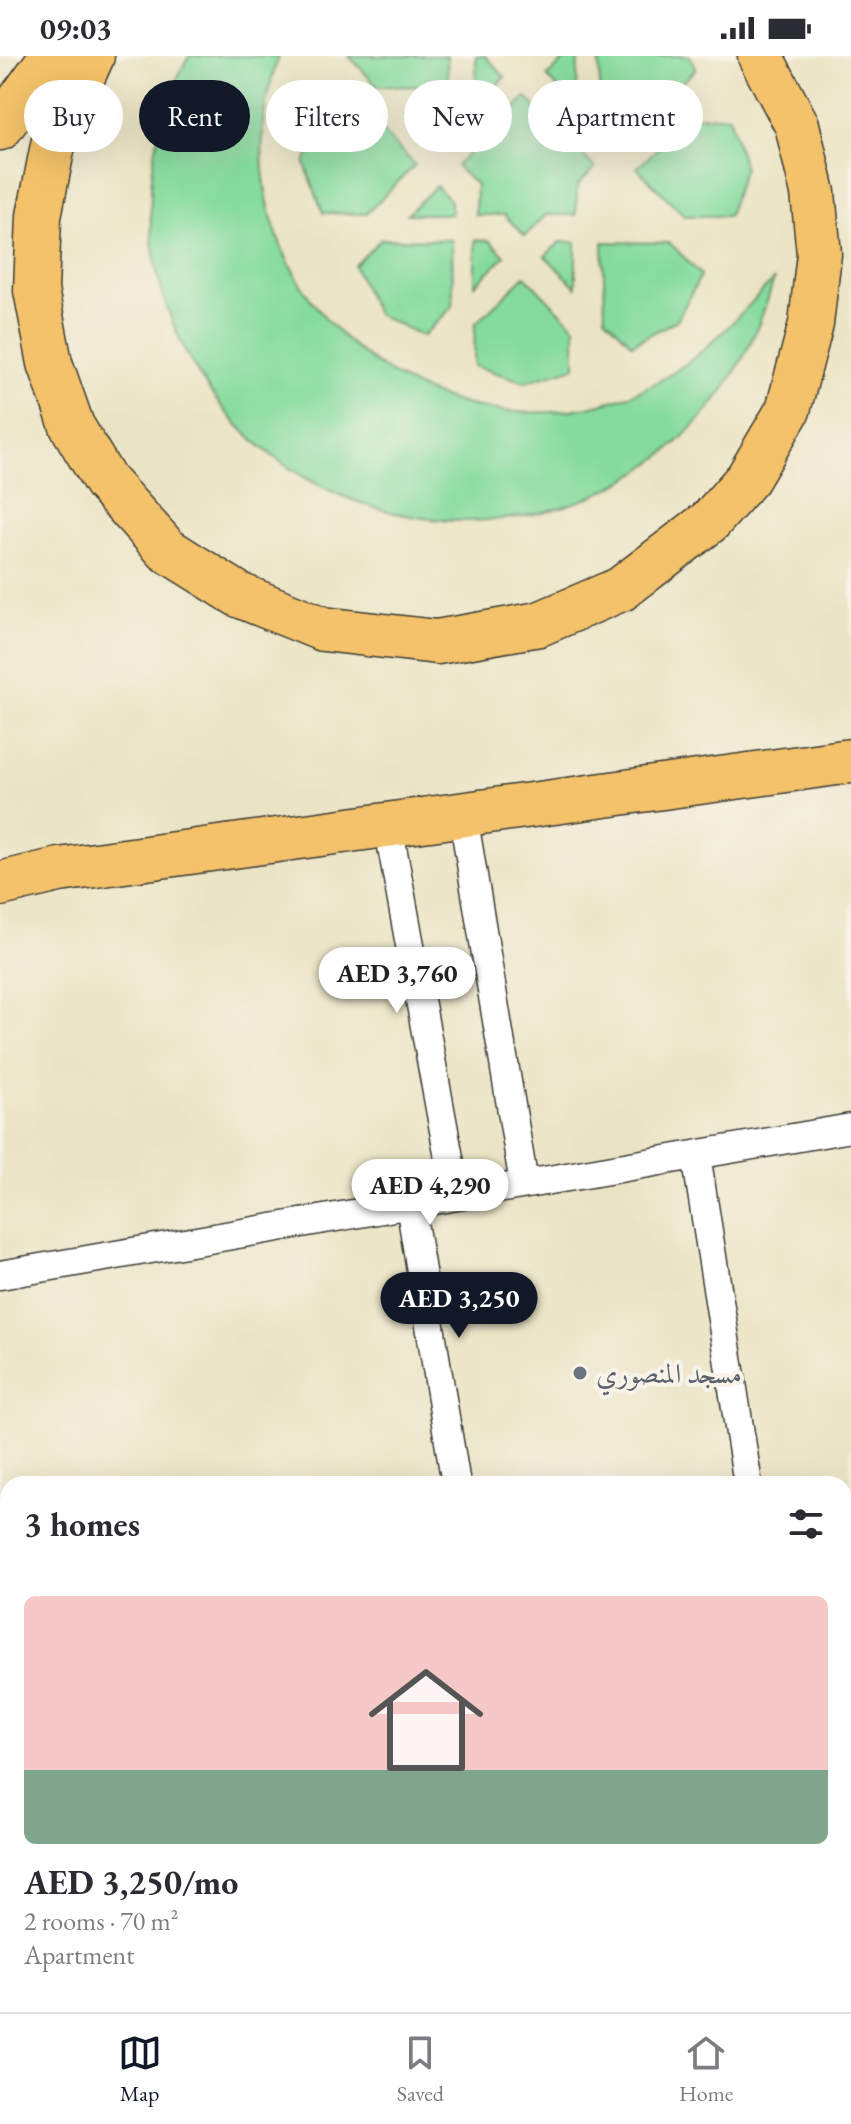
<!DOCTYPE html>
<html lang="en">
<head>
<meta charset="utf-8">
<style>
  :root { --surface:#fff; --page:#f7f7f7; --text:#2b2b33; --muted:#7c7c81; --line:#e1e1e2; --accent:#111827 }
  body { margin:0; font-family:"EB Garamond",Amiri,serif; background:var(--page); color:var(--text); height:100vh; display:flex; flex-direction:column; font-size:30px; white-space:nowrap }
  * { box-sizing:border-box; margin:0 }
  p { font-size:26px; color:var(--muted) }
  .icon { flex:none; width:44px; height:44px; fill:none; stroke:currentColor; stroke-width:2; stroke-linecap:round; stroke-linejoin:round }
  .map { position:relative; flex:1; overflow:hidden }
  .drawer { position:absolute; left:0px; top:1420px; width:852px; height:536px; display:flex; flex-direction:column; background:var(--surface); border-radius:24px 24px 0 0; box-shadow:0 8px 32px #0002 }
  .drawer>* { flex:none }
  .guide { position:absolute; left:24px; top:24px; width:804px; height:72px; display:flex; gap:16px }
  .price { position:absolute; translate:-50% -68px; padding:0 18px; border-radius:28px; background:#fff; color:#222; font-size:26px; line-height:52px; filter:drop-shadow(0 2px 4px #0008) }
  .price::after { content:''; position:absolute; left:50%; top:48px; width:24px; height:18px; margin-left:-12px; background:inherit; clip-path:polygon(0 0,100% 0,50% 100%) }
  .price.active { background:var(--accent); color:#fff }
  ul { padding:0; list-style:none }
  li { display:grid; align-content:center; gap:16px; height:424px; padding:0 24px }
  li+li { border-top:2px solid var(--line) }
  li span { display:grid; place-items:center; height:248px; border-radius:12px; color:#555 }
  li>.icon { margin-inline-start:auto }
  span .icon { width:144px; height:144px; fill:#fffc; stroke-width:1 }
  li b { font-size:34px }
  h2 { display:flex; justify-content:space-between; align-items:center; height:96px; padding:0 24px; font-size:34px }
  .pill { padding:0 28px; border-radius:36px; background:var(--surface); box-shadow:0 8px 32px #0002; font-size:28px; line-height:72px }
  .pill.active { background:var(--accent); color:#fff }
  .status { display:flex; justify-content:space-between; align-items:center; height:56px; padding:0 40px; background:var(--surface); direction:ltr }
  .status svg { height:22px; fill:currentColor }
  .menu { display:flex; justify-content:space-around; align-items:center; height:112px; border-top:2px solid var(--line); background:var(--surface); font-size:22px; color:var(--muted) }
  .menu a { display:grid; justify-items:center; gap:4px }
  .menu .active { color:var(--accent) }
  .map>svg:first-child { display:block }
</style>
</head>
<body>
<div class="status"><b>09:03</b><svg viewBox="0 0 49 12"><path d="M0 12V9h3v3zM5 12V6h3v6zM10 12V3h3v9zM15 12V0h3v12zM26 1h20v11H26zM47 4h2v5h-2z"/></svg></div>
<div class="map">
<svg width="851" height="1956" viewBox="0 0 851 1956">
  <rect width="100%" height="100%" fill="#f7f3e8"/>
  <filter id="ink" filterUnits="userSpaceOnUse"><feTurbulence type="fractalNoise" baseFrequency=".0125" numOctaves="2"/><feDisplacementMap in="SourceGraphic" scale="16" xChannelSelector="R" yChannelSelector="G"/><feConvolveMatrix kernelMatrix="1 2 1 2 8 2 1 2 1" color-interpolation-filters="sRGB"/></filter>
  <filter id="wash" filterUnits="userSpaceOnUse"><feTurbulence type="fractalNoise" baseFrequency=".006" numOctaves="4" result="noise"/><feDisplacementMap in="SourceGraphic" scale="32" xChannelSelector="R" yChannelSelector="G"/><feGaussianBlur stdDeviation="1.8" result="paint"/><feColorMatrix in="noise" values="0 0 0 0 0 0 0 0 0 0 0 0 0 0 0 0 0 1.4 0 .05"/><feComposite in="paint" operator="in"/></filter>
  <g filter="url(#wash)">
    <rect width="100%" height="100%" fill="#ebe4c4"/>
    <path fill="#85db9e" stroke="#507c5d" stroke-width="2" d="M 189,0 L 279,0 C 271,23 264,47 263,71 C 249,261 432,398 612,345 C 685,323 723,276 774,223 C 764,258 751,291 731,322 C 622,496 372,512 234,365 C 185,311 155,241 151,169 C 148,111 160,50 189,0 Z
      M 349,0 L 447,0 L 448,31 L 377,30 Z
      M 476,0 L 485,0 L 505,21 L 494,32 L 476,32 Z
      M 569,0 L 578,0 L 577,34 L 560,34 L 547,21 Z
      M 599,0 L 690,0 L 696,13 L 672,37 L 600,35 Z
      M 526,41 L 543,59 L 577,59 L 577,93 L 595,112 L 577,130 L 576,159 L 546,159 L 525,180 L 504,159 L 475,159 L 476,129 L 456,110 L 476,91 L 476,58 L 509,59 Z
      M 324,57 L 364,57 L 415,109 L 366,158 L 323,157 L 305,108 Z
      M 405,58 L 449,58 L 449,76 L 436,89 Z
      M 600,59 L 648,60 L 616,91 L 601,75 Z
      M 692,60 L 729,60 L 744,111 L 728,160 L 685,160 L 637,112 Z
      M 436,130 L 451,145 L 451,158 L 407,158 Z
      M 381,183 L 452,184 L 453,250 L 423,280 L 376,258 L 354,210 Z
      M 475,184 L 490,185 L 505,200 L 475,229 Z
      M 560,186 L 576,186 L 576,231 L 545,200 Z
      M 603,186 L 670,187 L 701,219 L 677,264 L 632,288 L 605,261 Z
      M 525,220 L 575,271 L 575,311 L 525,326 L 474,310 L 475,268 Z
      M 851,1854 L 851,1956 L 608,1956 L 606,1948 L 844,1948 L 844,1855 Z"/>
  </g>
  <g filter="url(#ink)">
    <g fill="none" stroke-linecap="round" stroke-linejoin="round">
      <defs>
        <path id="street" d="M 463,759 L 524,1128
          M 388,769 L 456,1140
          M 696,1099 L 748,1428
          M 410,1148 L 456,1428
          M 0,1219 L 851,1072
          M 844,1467 L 851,1466
          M 0,1580 L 8,1579
          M 844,1813 L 851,1812
          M 586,1948 L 587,1956
          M 0,1950 L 14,1948"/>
        <path id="primary" d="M 0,828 L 59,814 L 851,705"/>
        <path id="highway" d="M 92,0 L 54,84 L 39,160 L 36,234 L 50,307 L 72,370 L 105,425 L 167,494 L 239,539 L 323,573 L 437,586 L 539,568 L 621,533 L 710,465 L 748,422 L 788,354 L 811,268 L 819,198 L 813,137 L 797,69 L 760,0
          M 0,72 L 52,0"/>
      </defs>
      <use href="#street" stroke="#3b3a35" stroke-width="31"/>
      <use href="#primary" stroke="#3b3a35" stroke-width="47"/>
      <use href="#highway" stroke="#3b3a35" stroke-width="47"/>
      <use href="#street" stroke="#fff" stroke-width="28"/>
      <use href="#primary" stroke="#f3c26a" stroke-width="44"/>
      <use href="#highway" stroke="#f3c26a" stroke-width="44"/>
    </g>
  </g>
  <circle fill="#6b7280" stroke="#f7f3e8" stroke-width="3" cx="580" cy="1317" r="8"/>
  <g text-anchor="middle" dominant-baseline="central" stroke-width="8" stroke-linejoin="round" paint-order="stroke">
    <g font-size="28" fill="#5b616d" stroke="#f7f3e8" text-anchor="start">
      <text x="596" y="1317">مسجد المنصوري</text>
    </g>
  </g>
</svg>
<b class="price" style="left:397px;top:959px">AED 3,760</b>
<b class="price" style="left:430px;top:1171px">AED 4,290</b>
<b class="price active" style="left:459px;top:1284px">AED 3,250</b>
<div class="guide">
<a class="pill">Buy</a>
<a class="pill active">Rent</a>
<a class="pill">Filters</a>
<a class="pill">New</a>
<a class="pill">Apartment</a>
</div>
<section class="drawer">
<h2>3 homes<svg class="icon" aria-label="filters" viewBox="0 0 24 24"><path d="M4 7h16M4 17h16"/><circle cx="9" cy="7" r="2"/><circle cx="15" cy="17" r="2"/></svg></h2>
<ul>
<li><span style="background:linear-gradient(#f6c9c9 70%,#7fa58c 0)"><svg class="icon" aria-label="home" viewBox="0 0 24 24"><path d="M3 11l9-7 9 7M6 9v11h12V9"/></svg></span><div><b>AED 3,250/mo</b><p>2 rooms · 70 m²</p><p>Apartment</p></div></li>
</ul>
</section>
</div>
<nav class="menu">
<a class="active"><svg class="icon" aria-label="map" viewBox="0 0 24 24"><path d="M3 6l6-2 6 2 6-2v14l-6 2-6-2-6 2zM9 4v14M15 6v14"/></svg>Map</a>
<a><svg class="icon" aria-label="saved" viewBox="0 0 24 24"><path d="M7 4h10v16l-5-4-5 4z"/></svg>Saved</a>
<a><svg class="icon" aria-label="home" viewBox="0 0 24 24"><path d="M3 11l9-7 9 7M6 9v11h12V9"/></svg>Home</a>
</nav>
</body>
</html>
